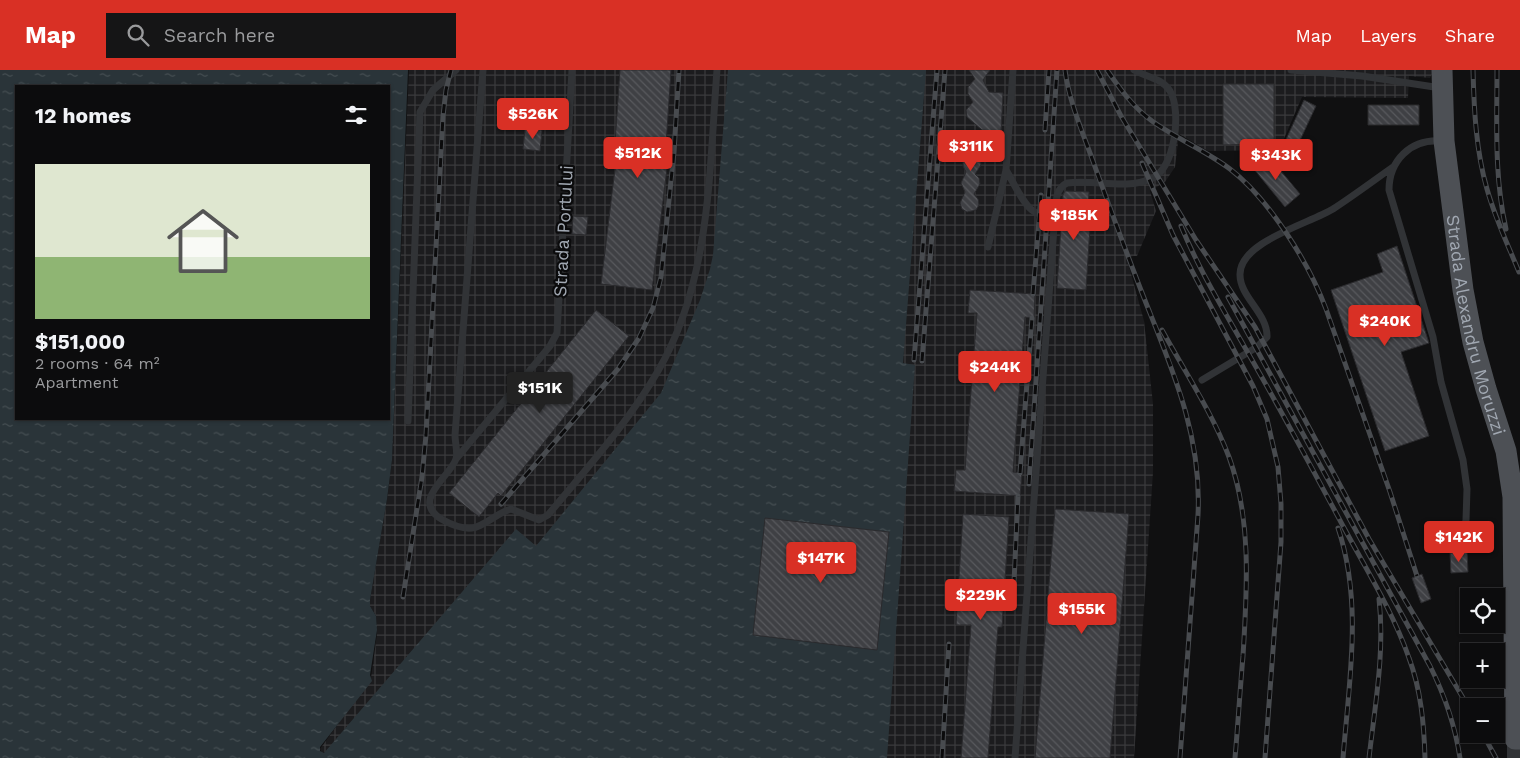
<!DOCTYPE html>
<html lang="en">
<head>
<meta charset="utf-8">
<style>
  :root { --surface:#0c0c0d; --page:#151516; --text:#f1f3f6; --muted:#9a9b9d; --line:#2c2c2e; --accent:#d93025 }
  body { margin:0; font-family:"Work Sans",sans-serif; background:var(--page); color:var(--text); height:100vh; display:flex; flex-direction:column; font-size:19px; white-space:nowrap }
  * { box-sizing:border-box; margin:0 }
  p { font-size:16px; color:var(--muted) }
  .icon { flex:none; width:28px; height:28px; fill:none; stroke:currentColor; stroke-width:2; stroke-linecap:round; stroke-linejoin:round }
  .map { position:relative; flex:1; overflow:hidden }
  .side { position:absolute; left:15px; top:15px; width:375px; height:335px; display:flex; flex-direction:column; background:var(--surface); border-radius:0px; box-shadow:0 1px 4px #0004,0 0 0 1px var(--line) }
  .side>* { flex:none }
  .tools { position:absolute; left:1460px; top:518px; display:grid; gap:10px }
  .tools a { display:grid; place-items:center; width:45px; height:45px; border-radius:0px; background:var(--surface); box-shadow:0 1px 4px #0004,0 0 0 1px var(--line); font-size:25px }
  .price { position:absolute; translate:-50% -42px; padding:0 11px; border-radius:5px; background:var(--accent); color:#fff; font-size:16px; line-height:32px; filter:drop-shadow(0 1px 2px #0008) }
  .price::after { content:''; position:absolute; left:50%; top:30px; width:15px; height:11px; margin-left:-8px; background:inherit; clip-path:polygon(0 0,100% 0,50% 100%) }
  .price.active { background:#222; color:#fff }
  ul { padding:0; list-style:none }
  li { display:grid; align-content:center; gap:10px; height:265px; padding:0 20px }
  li+li { border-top:1px solid var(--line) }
  li span { display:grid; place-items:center; height:155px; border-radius:0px; color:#555 }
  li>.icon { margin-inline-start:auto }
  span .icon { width:90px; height:90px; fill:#fffc; stroke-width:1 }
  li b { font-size:21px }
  h2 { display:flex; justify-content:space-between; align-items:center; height:60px; padding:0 20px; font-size:21px }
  header { display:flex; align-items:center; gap:30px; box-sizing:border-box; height:70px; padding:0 25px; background:var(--accent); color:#fff }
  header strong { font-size:24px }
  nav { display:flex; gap:28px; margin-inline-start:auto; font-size:18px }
  .search { width:350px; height:45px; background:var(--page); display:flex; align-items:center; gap:12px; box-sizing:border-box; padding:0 18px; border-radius:0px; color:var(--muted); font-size:19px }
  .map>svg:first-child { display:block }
</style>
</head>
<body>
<header>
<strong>Map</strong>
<div class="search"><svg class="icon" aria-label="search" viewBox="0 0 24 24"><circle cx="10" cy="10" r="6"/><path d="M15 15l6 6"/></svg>Search here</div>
<nav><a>Map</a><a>Layers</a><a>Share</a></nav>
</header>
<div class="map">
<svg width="1520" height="688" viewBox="0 0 1520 688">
  <defs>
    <pattern id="industrial-grid" width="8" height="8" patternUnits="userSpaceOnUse" patternTransform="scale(1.25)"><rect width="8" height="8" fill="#1c1c1e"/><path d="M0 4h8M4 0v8" fill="none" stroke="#3a3a3c"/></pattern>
    <pattern id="water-ripples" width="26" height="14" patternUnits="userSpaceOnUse" patternTransform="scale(1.25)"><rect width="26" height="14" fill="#2a3439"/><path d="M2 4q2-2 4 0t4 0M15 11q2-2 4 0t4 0" fill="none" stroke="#464f53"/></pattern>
    <pattern id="building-back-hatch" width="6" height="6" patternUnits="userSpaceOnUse" patternTransform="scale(1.25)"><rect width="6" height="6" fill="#3f4044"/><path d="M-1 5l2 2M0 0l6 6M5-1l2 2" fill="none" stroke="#58595d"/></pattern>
  </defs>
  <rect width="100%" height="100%" fill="#101011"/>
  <path fill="url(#industrial-grid)" d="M 409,0 L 1434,0 L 1430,8 L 1409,6 L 1408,28 L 1302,27 L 1279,80 L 1208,81 L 1179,64 L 1175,97 L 1165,112 L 1150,121 L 1156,141 L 1137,186 L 1133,186 L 1127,189 L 1144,251 L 1153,334 L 1153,402 L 1134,688 L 354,688 L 327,682 L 322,683 L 320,679 L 371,608 L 377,564 L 376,546 L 370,536 L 370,530 L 387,429 L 392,390 Z"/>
  <path fill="url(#water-ripples)" fill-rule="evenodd" d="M 0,0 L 408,0 L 392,390 L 387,429 L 370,530 L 370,536 L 376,546 L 377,560 L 370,605 L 372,611 L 320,677 L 320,681 L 324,683 L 516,459 L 536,476 L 661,323 L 700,230 L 710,199 L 713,185 L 728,0 L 926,0 L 903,293 L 915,295 L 887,688 L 0,688 ZM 16,16 L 389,16 L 389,349 L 16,349 Z"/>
  <path fill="url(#building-back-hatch)" stroke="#2a2a2d" d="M 620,0 L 671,0 L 665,90 L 668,90 L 652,220 L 601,214 L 618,74 L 615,73 Z
    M 969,0 L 990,0 L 983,10 L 989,22 L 1003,23 L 1001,62 L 982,60 L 967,47 L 966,40 L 973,32 L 968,24 L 968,17 L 975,9 Z
    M 1223,14 L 1274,14 L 1274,74 L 1223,75 Z
    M 1304,30 L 1316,36 L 1295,81 L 1283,76 Z
    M 1368,35 L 1419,35 L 1419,55 L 1368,55 Z
    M 525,59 L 542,60 L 540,81 L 523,79 Z
    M 979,61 L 983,75 L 977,84 L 980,88 L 981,95 L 975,104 L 979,108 L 980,114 L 974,124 L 978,129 L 979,135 L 976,140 L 967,142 L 962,139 L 960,133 L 965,122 L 961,113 L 966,102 L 963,96 L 963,90 L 968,82 L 964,73 L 969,65 Z
    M 1268,85 L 1274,93 L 1274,96 L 1275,94 L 1300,124 L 1285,137 L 1253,98 Z
    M 1065,121 L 1089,122 L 1088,141 L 1091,141 L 1086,220 L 1057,218 L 1063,125 Z
    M 573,146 L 588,147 L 586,165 L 572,164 Z
    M 1397,176 L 1429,273 L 1401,282 L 1429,366 L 1385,381 L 1331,220 L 1383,202 L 1377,184 Z
    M 970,220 L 1035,224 L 1034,248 L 1025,247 L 1013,402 L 1022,403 L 1020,426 L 954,421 L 956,400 L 965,400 L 977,243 L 968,243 Z
    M 596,240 L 629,266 L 501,426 L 498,423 L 479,447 L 449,423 Z
    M 1055,439 L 1129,444 L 1110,688 L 1035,688 Z
    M 963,444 L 1009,447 L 1002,557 L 998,557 L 988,688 L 961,688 L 971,555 L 956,555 Z
    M 765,448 L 889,462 L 877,580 L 753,565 Z
    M 1467,482 L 1468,502 L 1451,503 L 1450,483 Z
    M 1422,504 L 1431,529 L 1421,533 L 1412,508 Z"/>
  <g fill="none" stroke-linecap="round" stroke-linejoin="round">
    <path stroke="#313336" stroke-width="7" d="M 483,0 L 455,365 C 455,372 458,383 456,389 C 450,407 409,431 443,450 C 452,455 462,459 472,458 C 484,457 498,442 511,439 L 539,450 L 548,445 C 586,399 628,353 658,301 C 711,210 709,102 717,0
      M 1291,0 L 1362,6 L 1441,18
      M 1441,71 C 1410,69 1389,91 1389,120 L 1433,267 L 1441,312 L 1463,390 L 1467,419 L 1466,450 L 1462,474
      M 1006,100 C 1013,111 1024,137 1035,142 C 1040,145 1049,144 1055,144 C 1056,133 1055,119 1067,113 C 1094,109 1125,120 1151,109 C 1175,100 1182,41 1170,21 C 1162,8 1146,7 1134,0
      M 988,177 L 1006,100 L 1013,0
      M 1202,310 L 1257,277 L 1267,267 C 1268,244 1240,227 1240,205 C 1239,172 1308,154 1333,139 C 1353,126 1373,111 1393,97
      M 408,351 L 420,42 L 433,20 L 456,0
      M 456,389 L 550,276 L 557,263 L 572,0
      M 1015,688 L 1055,144"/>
    <path stroke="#313336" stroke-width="16" d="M 1515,688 L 1515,669"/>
    <path stroke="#4d5055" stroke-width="21" id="s1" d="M 1442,0 L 1444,71 L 1463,220 L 1473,272 L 1486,319 L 1506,381 L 1513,427 L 1515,669 L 1520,669"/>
    <defs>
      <path id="rail" d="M 1065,0 C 1069,32 1083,63 1094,94 C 1111,141 1128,187 1146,233 C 1174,303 1202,368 1198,445 L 1180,688
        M 1097,0 L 1121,46 L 1196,170 L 1255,257 L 1369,469 L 1469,638
        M 1107,0 C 1120,19 1134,38 1152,51 C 1177,69 1206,81 1230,99 C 1269,129 1309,193 1326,239 L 1390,422 L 1417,506
        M 1473,0 C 1474,40 1476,81 1487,119 C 1495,148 1508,175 1519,202
        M 1497,0 C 1497,54 1494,106 1506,159
        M 1045,60 L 1049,0
        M 1142,93 L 1173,165 L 1253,316 L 1267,349 L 1278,397 L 1281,434 L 1281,472 L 1265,688
        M 1181,156 C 1200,202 1224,240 1248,283 C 1281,340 1312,398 1343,456 C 1366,499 1393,542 1409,588 C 1421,620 1424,654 1425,688
        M 1033,224 L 1041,125
        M 1228,227 L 1430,596 C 1445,626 1455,655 1460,688
        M 1162,260 C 1185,302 1212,342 1229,387 C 1252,450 1247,520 1243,586 C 1240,620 1238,654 1235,688
        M 914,290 L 937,0
        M 922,291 L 945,0
        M 1020,403 L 1032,248
        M 1029,414 L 1057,0
        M 501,434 L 618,299 L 639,268 L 653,238 L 661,207 L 674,82 L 679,0
        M 1338,458 C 1363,532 1349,612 1343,688
        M 403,527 L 422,407 L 426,365 L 443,46 L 446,20 L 451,0
        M 1013,534 L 1018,426
        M 1483,664 L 1496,688
        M 942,688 L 949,574
        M 1369,688 C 1375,635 1385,582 1379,529"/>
    </defs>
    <use href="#rail" stroke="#484b4f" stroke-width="5"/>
    <use href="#rail" stroke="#0b0b0c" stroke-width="3" stroke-dasharray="9" stroke-linecap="butt"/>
  </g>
  <g text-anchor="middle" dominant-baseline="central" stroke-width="4.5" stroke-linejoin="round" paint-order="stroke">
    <g font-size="18" fill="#a1a8b2" stroke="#0b0b0c">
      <text transform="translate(563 161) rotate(-87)">Strada Portului</text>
      <text stroke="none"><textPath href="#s1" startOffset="258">Strada Alexandru Moruzzi</textPath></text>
    </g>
  </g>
</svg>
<div class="tools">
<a><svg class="icon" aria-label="locate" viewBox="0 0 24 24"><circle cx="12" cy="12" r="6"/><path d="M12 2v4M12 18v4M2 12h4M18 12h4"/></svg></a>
<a>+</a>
<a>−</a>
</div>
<b class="price" style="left:533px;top:70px">$526K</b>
<b class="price" style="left:971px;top:102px">$311K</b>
<b class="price" style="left:638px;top:109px">$512K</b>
<b class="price" style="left:1276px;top:111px">$343K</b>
<b class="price" style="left:1074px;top:171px">$185K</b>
<b class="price" style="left:1385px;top:277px">$240K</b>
<b class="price" style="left:995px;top:323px">$244K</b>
<b class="price active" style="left:540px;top:344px">$151K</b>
<b class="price" style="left:1459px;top:493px">$142K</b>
<b class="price" style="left:821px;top:514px">$147K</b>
<b class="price" style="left:981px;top:551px">$229K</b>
<b class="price" style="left:1082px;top:565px">$155K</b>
<section class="side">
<h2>12 homes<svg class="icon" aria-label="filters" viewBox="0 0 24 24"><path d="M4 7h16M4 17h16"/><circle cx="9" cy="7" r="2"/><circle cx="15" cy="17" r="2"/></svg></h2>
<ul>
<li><span style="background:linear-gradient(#dfe7d0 60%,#8fb573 0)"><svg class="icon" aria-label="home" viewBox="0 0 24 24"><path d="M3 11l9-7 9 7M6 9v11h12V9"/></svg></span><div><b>$151,000</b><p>2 rooms · 64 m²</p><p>Apartment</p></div></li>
</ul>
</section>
</div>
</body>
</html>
